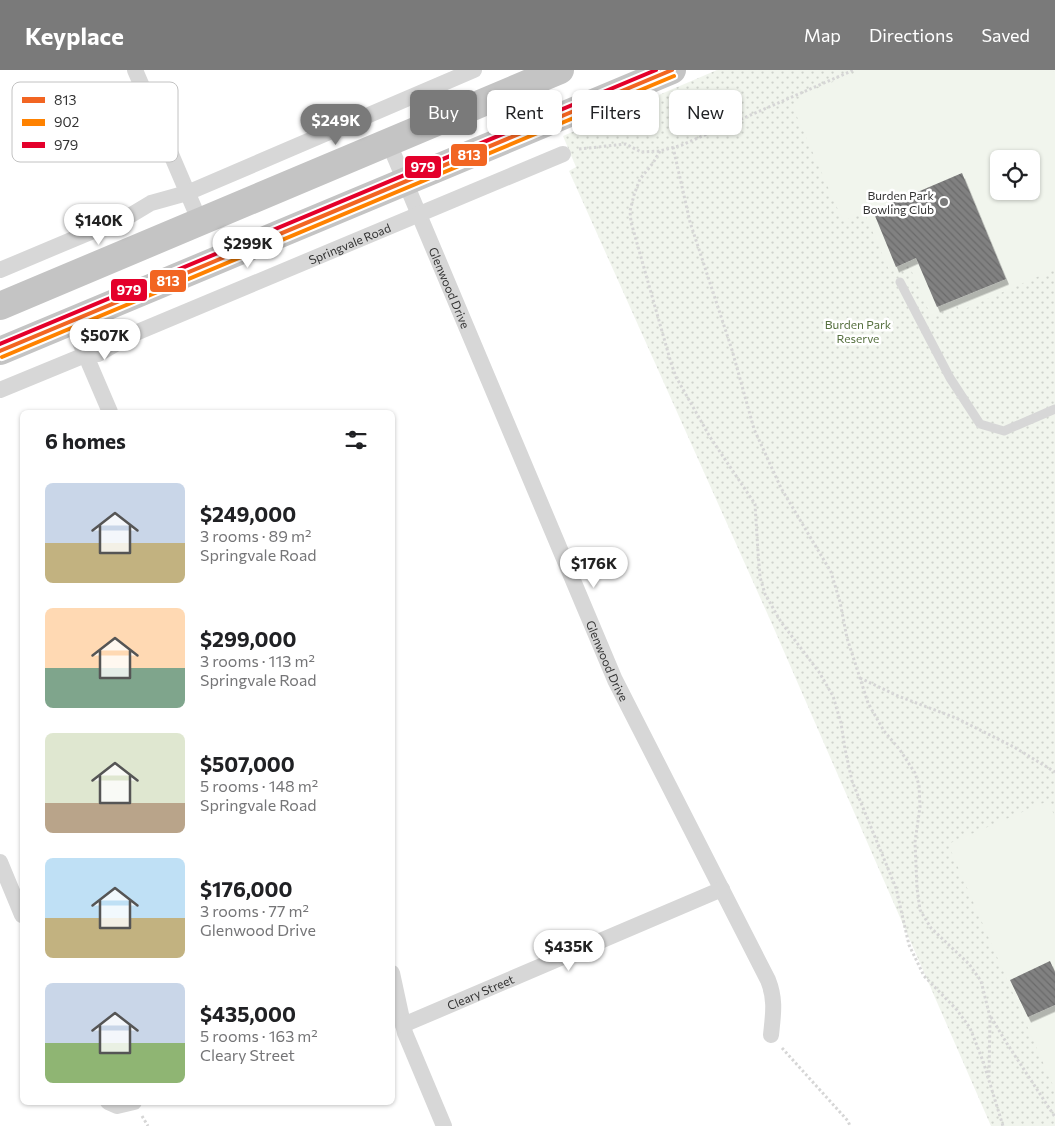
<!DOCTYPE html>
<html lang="en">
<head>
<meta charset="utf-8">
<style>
  :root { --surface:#fff; --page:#f6f6f6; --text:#202124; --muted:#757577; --accent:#7a7a7a }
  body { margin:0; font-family:Commissioner,sans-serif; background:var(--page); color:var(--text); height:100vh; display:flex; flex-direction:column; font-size:19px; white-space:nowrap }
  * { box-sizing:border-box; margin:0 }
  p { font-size:16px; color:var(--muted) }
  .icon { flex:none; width:28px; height:28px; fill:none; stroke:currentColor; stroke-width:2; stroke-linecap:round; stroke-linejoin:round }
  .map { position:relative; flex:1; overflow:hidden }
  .side { position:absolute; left:20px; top:340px; width:375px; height:695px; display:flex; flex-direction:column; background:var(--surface); border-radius:8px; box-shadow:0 1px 4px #0004 }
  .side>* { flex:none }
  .guide { position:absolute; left:410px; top:20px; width:475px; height:45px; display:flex; gap:10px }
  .controls { position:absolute; left:990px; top:80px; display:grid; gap:10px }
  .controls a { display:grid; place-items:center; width:50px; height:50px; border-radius:8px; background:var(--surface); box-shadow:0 1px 4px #0004; font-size:25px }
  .price { position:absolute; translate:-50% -42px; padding:0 11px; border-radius:18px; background:#fff; color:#222; font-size:16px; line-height:32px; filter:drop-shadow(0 1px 2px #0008) }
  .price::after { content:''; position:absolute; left:50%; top:30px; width:15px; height:11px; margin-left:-8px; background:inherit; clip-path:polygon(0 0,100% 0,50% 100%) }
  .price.on { background:var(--accent); color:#fff }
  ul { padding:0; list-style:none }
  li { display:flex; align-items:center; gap:15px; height:125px; padding:0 25px }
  li span { display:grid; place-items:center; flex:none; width:140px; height:100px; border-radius:8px; color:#555 }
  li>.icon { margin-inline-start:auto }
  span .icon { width:60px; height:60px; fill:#fffc; stroke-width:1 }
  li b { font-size:21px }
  h2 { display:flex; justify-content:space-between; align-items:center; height:60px; padding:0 25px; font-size:21px }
  .tag { padding:0 18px; border-radius:8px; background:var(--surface); box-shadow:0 1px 4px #0004; font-size:18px; line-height:45px }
  .tag.on { background:var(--accent); color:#fff }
  header { display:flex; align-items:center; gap:30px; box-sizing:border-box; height:70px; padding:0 25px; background:var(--accent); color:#fff }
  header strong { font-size:24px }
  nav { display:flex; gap:28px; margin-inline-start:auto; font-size:18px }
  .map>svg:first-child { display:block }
</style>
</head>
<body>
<header>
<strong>Keyplace</strong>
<nav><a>Map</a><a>Directions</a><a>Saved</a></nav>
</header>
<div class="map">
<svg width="1055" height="1056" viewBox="0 0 1055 1056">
  <defs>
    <pattern id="grass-dots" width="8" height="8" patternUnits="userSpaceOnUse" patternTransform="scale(1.25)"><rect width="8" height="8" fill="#f1f5ed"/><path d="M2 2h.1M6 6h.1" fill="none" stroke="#cfd2cc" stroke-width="1.8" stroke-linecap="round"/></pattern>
    <pattern id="building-back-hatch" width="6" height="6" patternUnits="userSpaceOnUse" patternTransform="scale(1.25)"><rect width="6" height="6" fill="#818181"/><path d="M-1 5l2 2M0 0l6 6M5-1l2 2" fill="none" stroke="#6a6a6a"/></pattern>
    <filter id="shadow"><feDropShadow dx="3" dy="5.5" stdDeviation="0" flood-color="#0004"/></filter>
  </defs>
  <rect width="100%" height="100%" fill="#fff"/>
  <path fill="url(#grass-dots)" fill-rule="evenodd" d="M 717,0 L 1055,0 L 1055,1056 L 991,1056 L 772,554 L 569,101 L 576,97 L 563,66 ZM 999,89 L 1031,89 L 1031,121 L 999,121 Z"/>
  <path fill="#f1f5ed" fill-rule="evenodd" d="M 862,0 L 1053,0 L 1055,4 L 1055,199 L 960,241 L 957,235 L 931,246 L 909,195 L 890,202 L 864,142 L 843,151 L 794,40 L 801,25 ZM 999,89 L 1031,89 L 1031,121 L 999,121 Z
    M 1048,731 L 1055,747 L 1055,1020 L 948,774 Z"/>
  <path fill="url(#building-back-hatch)" filter="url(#shadow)" d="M 962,103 L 1006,209 L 937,237 L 916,188 L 896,197 L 873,141 Z
    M 1050,891 L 1055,902 L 1055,935 L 1028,947 L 1010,910 Z"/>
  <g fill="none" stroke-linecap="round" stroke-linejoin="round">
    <path stroke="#d6d6d6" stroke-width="3" stroke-dasharray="2.5 2.5" stroke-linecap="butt" d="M 673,77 L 690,152 L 732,280 L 754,359 L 781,418 L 831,502 L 840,532 L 847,568 L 868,633 L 884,661 L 900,680 L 915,703 L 919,715 L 920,737 L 915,772 L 917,818 L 920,840 L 931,858 L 969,894 L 981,911 L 990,947 L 989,1007
      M 579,79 L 626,74 L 641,82 L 660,81 L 682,75 L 854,0
      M 660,81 L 653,93 L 640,109 L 634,125 L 630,141 L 631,152 L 671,293 L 676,307 L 710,367 L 755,434 L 758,482 L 760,507 L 765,524 L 781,552 L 819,602 L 833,626 L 841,653 L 845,679 L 852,711 L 896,818 L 909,875 L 924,906 L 957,940 L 970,958 L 983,991 L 1003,1056
      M 860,608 L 898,626 L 956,648 L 1014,677 L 1055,702
      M 991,947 L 1006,972 L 1055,1047
      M 782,978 L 848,1051 L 850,1056
      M 142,1046 L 148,1056"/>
    <path stroke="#d7d7d7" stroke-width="9" d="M 900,212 L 950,308 L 980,354 L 1004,361 L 1055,339"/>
    <g stroke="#d7d7d7" stroke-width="16">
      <path d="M 135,0 L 200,152"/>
      <path id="s1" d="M 388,71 L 615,610 L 768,910 C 776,930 773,945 771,965"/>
      <path d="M 0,200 L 131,145 L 151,133 L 187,123 L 474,0"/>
      <path d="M 71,251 L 110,342"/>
      <path id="s2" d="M 0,320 L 85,285 L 98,284 L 133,264 L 563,84"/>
      <path d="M 0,792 L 22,845"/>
      <path d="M 392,903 L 405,963 L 444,1056"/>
      <path id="s3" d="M 403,955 L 722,819"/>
      <path d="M 108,1032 L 117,1036 L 134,1032"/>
    </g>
    <path stroke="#c4c4c4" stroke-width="28" d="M 0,236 L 560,0
      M 0,281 L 672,0"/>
    <defs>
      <path id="bus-1" d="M 0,281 L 672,0"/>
      <path id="bus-2" d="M 2,287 L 674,6"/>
      <path id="bus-3" d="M 0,274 L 656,0"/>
    </defs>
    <use href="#bus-1" stroke="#fff" stroke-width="8"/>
    <use href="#bus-2" stroke="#fff" stroke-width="8"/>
    <use href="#bus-3" stroke="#fff" stroke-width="8"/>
    <use href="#bus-1" stroke="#f26522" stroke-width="4"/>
    <use href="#bus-2" stroke="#ff8200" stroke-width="4"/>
    <use href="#bus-3" stroke="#e4002b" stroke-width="4"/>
  </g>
  <circle fill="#7a7a7a" stroke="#fff" stroke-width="2" cx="944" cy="132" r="5"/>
  <g text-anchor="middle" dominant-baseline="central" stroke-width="5" stroke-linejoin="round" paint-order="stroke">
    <g font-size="12" fill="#333" stroke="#fff" text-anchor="end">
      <text x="934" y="125">Burden Park<tspan x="934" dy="14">Bowling Club</tspan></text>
    </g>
    <g font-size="12" fill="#333" stroke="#fff">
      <text stroke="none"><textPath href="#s2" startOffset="380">Springvale Road</textPath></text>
      <text stroke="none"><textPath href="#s1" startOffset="159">Glenwood Drive</textPath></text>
      <text stroke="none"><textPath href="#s1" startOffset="564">Glenwood Drive</textPath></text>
      <text stroke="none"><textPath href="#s3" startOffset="84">Cleary Street</textPath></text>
    </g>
    <g font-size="12" fill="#56703f" stroke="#fff">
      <text x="858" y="254">Burden Park<tspan x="858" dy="14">Reserve</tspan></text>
    </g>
  </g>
  <rect x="12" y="12" width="166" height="80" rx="8" fill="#fff" stroke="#c2c2c2" stroke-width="1"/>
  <rect x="22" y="27" width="23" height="6" fill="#f26522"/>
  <rect x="22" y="49" width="23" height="7" fill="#ff8200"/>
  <rect x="22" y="72" width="23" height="6" fill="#e4002b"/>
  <g font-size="14" fill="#333">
    <text x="54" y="35">813</text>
    <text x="54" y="57">902</text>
    <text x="54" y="80">979</text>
  </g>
  <g stroke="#fff" stroke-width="2">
    <rect x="450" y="73" width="38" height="24" rx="5" fill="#f26522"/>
    <rect x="404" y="85" width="38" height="24" rx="5" fill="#e4002b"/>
    <rect x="149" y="199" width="38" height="24" rx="5" fill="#f26522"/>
    <rect x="110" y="208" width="38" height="24" rx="5" fill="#e4002b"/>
  </g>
  <g font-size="14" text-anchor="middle" font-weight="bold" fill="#fff">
    <text x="469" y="90">813</text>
    <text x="423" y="102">979</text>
    <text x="168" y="216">813</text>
    <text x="129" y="225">979</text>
  </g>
</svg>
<div class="controls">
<a><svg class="icon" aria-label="locate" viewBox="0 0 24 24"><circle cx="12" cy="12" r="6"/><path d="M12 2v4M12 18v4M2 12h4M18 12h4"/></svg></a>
</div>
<b class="price on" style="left:336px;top:76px">$249K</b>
<b class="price" style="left:99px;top:176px">$140K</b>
<b class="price" style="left:248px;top:199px">$299K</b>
<b class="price" style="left:105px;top:291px">$507K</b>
<b class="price" style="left:594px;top:519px">$176K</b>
<b class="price" style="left:569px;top:902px">$435K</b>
<div class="guide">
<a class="tag on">Buy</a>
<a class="tag">Rent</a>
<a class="tag">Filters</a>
<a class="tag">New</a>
</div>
<section class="side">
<h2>6 homes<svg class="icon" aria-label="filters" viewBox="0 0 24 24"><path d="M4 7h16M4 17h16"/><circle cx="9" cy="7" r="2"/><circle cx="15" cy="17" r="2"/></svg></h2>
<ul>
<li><span style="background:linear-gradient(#c9d6e8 60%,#c2b280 0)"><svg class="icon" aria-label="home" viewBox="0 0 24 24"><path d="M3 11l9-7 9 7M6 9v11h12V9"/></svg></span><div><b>$249,000</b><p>3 rooms · 89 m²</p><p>Springvale Road</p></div></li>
<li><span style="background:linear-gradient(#ffd9b3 60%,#7fa58c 0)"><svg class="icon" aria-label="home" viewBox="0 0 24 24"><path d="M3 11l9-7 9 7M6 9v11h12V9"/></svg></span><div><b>$299,000</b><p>3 rooms · 113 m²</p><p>Springvale Road</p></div></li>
<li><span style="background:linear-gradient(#dfe7d0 70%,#b9a48a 0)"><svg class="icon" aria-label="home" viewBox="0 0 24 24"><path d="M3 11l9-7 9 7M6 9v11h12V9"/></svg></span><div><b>$507,000</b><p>5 rooms · 148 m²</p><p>Springvale Road</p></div></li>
<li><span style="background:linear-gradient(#bfe0f5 60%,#c2b280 0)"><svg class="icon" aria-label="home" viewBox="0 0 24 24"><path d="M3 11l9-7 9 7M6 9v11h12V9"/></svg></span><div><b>$176,000</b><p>3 rooms · 77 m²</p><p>Glenwood Drive</p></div></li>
<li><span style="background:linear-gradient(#c9d6e8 60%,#8fb573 0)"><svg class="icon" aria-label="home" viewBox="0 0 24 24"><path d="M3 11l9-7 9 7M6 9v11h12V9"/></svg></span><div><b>$435,000</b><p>5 rooms · 163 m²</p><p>Cleary Street</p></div></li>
</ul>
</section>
</div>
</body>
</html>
